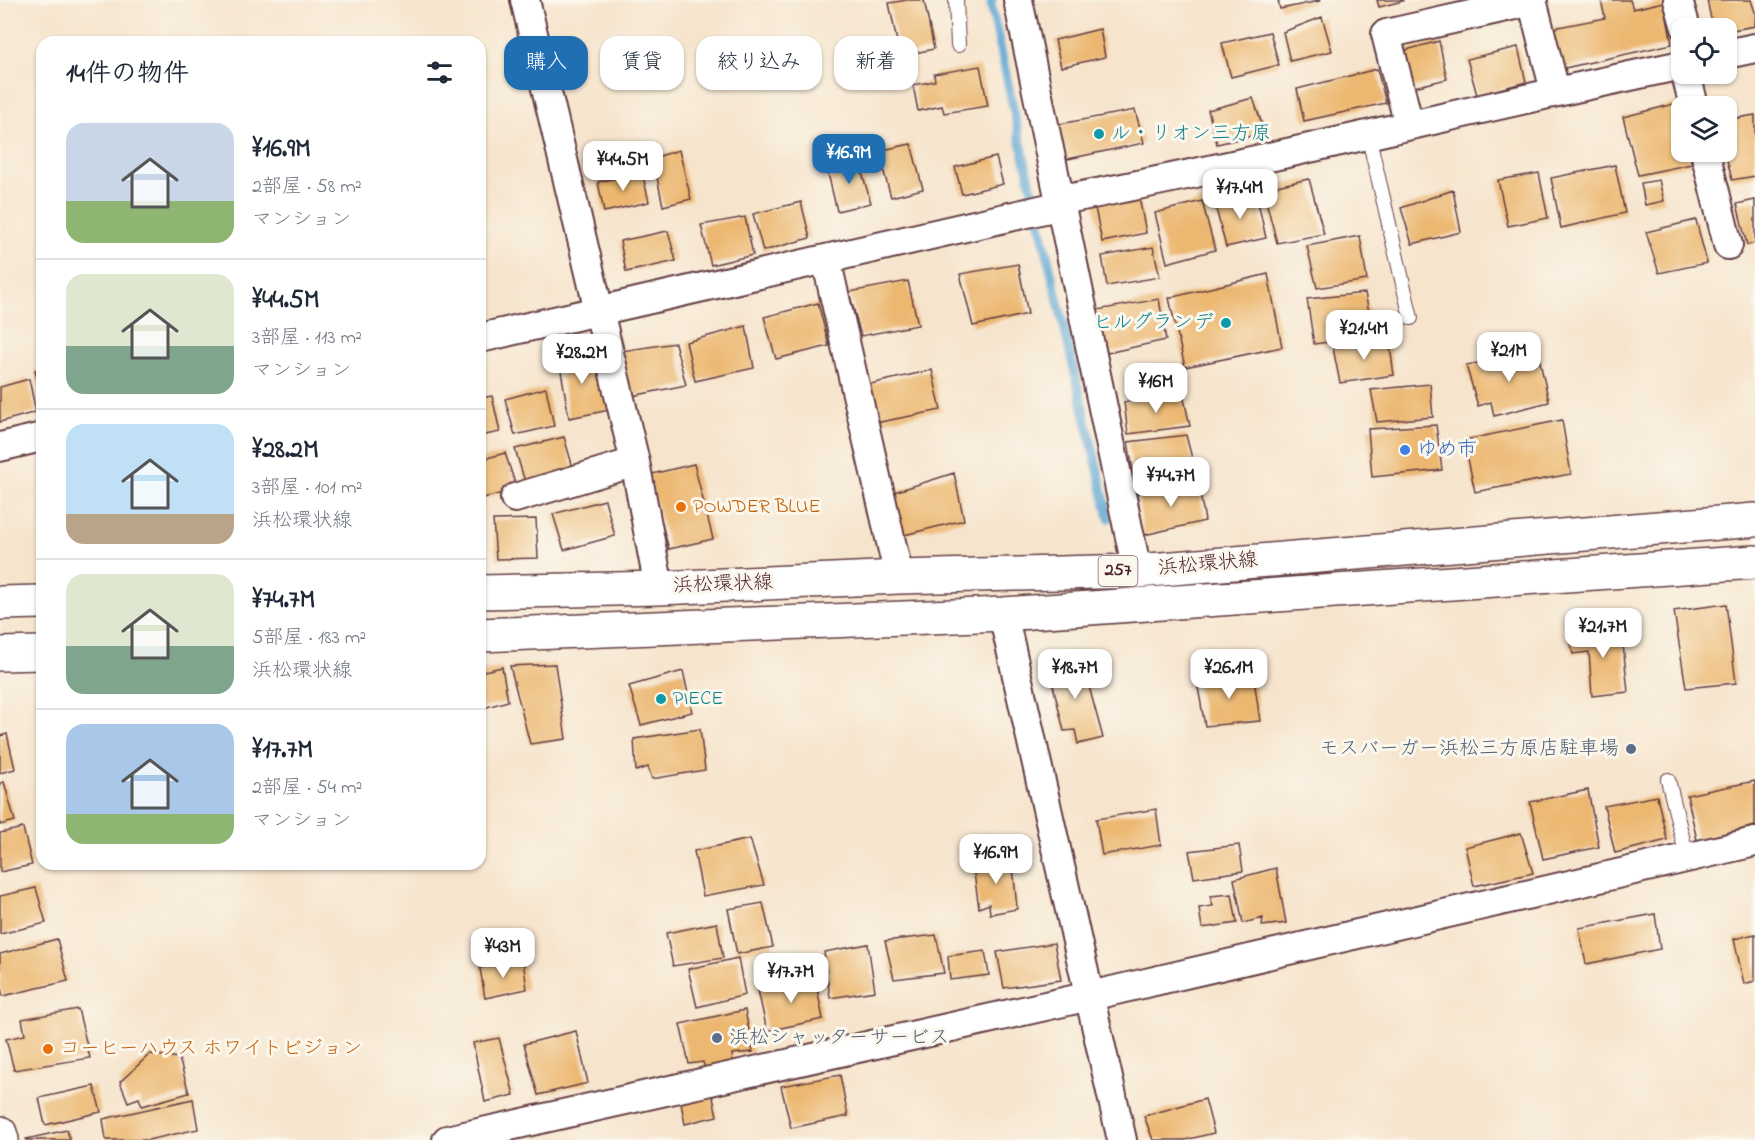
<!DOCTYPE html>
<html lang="ja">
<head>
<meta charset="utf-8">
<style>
  :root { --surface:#fff; --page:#f6f6f7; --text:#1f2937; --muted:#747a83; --line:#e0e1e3; --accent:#1f6fb2 }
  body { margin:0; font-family:"Indie Flower","Klee One",sans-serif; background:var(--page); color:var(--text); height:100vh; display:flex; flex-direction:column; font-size:22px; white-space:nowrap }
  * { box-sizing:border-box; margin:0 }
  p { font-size:20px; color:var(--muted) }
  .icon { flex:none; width:33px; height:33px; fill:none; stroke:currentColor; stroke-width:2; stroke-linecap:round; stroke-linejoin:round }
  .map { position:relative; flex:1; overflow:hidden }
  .panel { position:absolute; left:36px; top:36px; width:450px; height:834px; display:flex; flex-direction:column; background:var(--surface); border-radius:18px; box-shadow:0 2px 4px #0004 }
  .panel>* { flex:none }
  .banner { position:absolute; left:504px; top:36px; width:570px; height:54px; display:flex; gap:12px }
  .tools { position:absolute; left:1671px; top:18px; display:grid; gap:12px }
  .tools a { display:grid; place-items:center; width:66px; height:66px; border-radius:12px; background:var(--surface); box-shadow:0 2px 4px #0004; font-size:30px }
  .price { position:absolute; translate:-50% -51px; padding:0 14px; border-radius:12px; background:#fff; color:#222; font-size:20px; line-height:39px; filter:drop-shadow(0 2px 3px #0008) }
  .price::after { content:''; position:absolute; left:50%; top:36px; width:18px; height:14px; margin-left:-9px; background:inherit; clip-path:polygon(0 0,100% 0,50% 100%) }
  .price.on { background:var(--accent); color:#fff }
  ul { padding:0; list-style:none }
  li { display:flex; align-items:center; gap:18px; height:150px; padding:0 30px }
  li+li { border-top:2px solid var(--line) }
  li span { display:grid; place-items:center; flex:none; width:168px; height:120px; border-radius:18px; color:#555 }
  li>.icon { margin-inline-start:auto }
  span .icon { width:72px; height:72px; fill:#fffc; stroke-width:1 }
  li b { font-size:26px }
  h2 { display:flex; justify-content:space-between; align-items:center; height:72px; padding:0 30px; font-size:26px }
  .pill { padding:0 21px; border-radius:18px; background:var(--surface); box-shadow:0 2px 4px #0004; font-size:21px; line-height:54px }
  .pill.on { background:var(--accent); color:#fff }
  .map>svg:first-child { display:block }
</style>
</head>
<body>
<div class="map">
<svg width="1755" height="1140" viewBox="0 0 1755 1140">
  <rect width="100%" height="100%" fill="#fbf7ec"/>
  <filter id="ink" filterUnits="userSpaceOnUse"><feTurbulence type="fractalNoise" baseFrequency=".0167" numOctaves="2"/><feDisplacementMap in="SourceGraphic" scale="12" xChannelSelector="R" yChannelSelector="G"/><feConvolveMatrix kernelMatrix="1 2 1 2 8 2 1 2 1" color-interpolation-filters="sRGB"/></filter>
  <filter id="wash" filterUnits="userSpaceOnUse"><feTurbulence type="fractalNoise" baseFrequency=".008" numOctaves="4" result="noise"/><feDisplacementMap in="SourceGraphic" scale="24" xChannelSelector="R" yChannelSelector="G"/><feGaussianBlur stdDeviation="1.35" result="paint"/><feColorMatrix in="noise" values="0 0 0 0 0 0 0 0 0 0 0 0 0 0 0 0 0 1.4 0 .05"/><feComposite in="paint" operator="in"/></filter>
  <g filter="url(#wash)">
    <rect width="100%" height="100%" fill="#f6e4cc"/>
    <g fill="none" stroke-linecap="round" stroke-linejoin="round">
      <path stroke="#5ba6d3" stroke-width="9" d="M 992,0 L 991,5 L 1020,139 L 1109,518"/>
    </g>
    <g id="blocks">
      <path fill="#ecb871" d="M 907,0 L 924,0 L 934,49 L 900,56 L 889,3 Z
        M 1278,0 L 1320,0 L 1320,1 L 1280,9 Z
        M 1377,0 L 1403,0 L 1403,1 L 1379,7 Z
        M 1601,0 L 1630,0 L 1633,9 L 1664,2 L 1672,44 L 1556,70 L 1548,29 L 1605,18 Z
        M 1707,0 L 1751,0 L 1755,12 L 1755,26 L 1726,31 L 1726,28 L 1713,28 Z
        M 1322,17 L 1332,51 L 1290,61 L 1283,32 Z
        M 1100,29 L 1105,57 L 1061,67 L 1055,40 Z
        M 1270,32 L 1279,65 L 1231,77 L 1222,43 Z
        M 1439,41 L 1447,79 L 1410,88 L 1399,52 Z
        M 1518,47 L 1526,82 L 1477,95 L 1467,59 Z
        M 980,66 L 988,106 L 944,113 L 942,106 L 918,111 L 913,85 L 935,81 L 934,74 Z
        M 1377,69 L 1386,103 L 1304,121 L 1297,89 Z
        M 1253,98 L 1265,133 L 1217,144 L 1208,110 Z
        M 1678,103 L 1682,119 L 1682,152 L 1689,152 L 1692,164 L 1638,175 L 1623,117 Z
        M 1135,110 L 1144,143 L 1063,160 L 1054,125 Z
        M 1755,115 L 1755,176 L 1732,180 L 1725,152 L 1726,152 L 1726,120 Z
        M 911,144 L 923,189 L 891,197 L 878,151 Z
        M 679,150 L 691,199 L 663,206 L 653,158 Z
        M 857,156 L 871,203 L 837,211 L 827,169 L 844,166 L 841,158 Z
        M 996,157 L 1003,184 L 962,194 L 955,167 Z
        M 1615,165 L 1625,213 L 1561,228 L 1551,178 Z
        M 642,172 L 649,202 L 604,212 L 598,182 Z
        M 1539,173 L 1548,218 L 1508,226 L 1498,180 Z
        M 1309,179 L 1324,234 L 1277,243 L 1263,189 Z
        M 1659,180 L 1664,201 L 1645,205 L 1641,183 Z
        M 1453,190 L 1461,232 L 1412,244 L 1401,208 Z
        M 1256,193 L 1266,238 L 1226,247 L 1214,201 Z
        M 1139,197 L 1146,233 L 1102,242 L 1094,203 Z
        M 1755,200 L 1755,243 L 1747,245 L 1737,204 Z
        M 1202,201 L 1215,250 L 1167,263 L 1155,213 Z
        M 801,202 L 810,238 L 763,251 L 753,214 Z
        M 745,217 L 753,255 L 711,265 L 701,225 Z
        M 1696,220 L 1707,263 L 1659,273 L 1646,232 Z
        M 668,231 L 676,261 L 626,272 L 620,241 Z
        M 1360,236 L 1367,280 L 1317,288 L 1307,246 Z
        M 1153,247 L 1160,277 L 1107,286 L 1102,256 Z
        M 1018,264 L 1028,314 L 973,326 L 960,274 Z
        M 1268,274 L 1282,347 L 1185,367 L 1169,298 Z
        M 908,281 L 918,325 L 861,336 L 849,292 Z
        M 1365,293 L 1374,336 L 1314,344 L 1307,299 Z
        M 1159,299 L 1166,340 L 1107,353 L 1097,310 Z
        M 818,303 L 829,346 L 776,359 L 764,317 Z
        M 746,326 L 754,368 L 695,381 L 686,342 Z
        M 1389,339 L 1394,375 L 1340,383 L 1333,348 Z
        M 675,343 L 686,385 L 632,396 L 621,351 Z
        M 579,349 L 583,364 L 598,360 L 610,410 L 569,418 L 558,353 Z
        M 1538,353 L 1549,402 L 1494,416 L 1491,402 L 1478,406 L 1466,365 Z
        M 42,368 L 42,394 L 41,395 L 35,370 Z
        M 932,370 L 941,410 L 875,423 L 866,385 Z
        M 29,379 L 36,412 L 0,422 L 0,387 Z
        M 1430,384 L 1433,417 L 1377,422 L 1371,390 Z
        M 546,388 L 554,426 L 515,435 L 505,399 Z
        M 1183,394 L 1190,426 L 1128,434 L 1124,402 Z
        M 492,396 L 500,432 L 480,436 L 480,398 Z
        M 1562,420 L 1571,474 L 1475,492 L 1464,440 Z
        M 1436,425 L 1442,470 L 1372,477 L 1368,429 Z
        M 1186,435 L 1195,470 L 1135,482 L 1128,442 Z
        M 564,437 L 574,471 L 526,485 L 515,449 Z
        M 505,453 L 517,489 L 480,499 L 480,460 Z
        M 694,464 L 713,539 L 669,549 L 648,475 Z
        M 954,473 L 964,520 L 900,536 L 888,494 Z
        M 1198,482 L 1205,521 L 1144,535 L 1137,493 Z
        M 605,500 L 615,536 L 564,550 L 553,514 Z
        M 536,519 L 538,558 L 496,559 L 493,520 Z
        M 1726,604 L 1736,683 L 1686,688 L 1674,611 Z
        M 1621,626 L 1628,692 L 1592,696 L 1589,652 L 1573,654 L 1568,633 Z
        M 1081,657 L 1103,738 L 1078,744 L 1075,730 L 1064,731 L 1048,664 Z
        M 555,664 L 566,739 L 530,744 L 510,666 Z
        M 502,667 L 508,701 L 480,709 L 480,672 Z
        M 683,671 L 692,712 L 641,725 L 629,686 Z
        M 1253,672 L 1260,721 L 1205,726 L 1197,682 Z
        M 700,729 L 705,770 L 652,779 L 648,767 L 636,771 L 634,739 Z
        M 7,734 L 15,769 L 0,773 L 0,736 Z
        M 1755,781 L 1755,826 L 1697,840 L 1687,795 Z
        M 4,782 L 15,821 L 0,825 L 0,783 Z
        M 1588,790 L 1599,847 L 1543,859 L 1530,802 Z
        M 1657,796 L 1667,840 L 1615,853 L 1604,806 Z
        M 1156,809 L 1161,845 L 1102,855 L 1096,819 Z
        M 23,828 L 32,865 L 0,872 L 0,833 Z
        M 1521,833 L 1533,873 L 1474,886 L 1465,847 Z
        M 750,839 L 764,885 L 703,896 L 694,851 Z
        M 1239,845 L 1243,871 L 1194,878 L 1189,851 Z
        M 1012,856 L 1017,909 L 990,914 L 989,904 L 979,908 L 973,866 Z
        M 1276,868 L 1286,923 L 1262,926 L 1263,918 L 1243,923 L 1234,879 Z
        M 36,888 L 46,923 L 0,934 L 0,896 Z
        M 1232,894 L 1237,923 L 1202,928 L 1199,908 L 1213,906 L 1210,896 Z
        M 763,903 L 773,947 L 737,954 L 728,909 Z
        M 1655,914 L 1660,949 L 1586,964 L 1579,928 Z
        M 717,923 L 723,958 L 673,966 L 666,933 Z
        M 1755,934 L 1755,981 L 1744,984 L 1734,939 Z
        M 936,935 L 944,973 L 894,979 L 885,941 Z
        M 57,939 L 68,981 L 3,996 L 0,985 L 0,954 Z
        M 1054,943 L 1061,980 L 1004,988 L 997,952 Z
        M 868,944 L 875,991 L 830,998 L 824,952 Z
        M 985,951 L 989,975 L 950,980 L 948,956 Z
        M 738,958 L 745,995 L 697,1007 L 688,969 Z
        M 523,961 L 527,989 L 485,998 L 480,968 Z
        M 815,978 L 823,1019 L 767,1031 L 758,990 Z
        M 78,1009 L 90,1058 L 14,1070 L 6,1039 L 25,1035 L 22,1019 Z
        M 745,1010 L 753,1052 L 732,1054 L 733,1063 L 705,1068 L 703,1062 L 689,1064 L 680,1024 Z
        M 576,1031 L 588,1083 L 538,1095 L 524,1044 Z
        M 499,1038 L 514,1095 L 485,1102 L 473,1043 Z
        M 150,1054 L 179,1058 L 189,1093 L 142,1106 L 139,1098 L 128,1102 L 120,1082 Z
        M 840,1075 L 848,1116 L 791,1128 L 781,1086 Z
        M 94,1086 L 101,1112 L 45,1125 L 39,1098 Z
        M 712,1093 L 717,1116 L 685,1124 L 680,1098 Z
        M 193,1099 L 198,1129 L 148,1140 L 106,1140 L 103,1119 Z
        M 1205,1099 L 1214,1133 L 1185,1140 L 1153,1140 L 1144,1116 Z
        M 67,1130 L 70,1140 L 26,1140 L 26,1139 Z"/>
    </g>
  </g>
  <g filter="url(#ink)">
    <use href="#blocks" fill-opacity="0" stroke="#643d43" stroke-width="1.5"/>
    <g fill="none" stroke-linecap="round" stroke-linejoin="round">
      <defs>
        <path id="lane" d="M 956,0 L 958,45
          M 1368,134 L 1411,318
          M 1668,780 L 1687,857"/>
        <path id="street" d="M 525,0 L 635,462 L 659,588
          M 1018,0 L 1137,571
          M 1532,0 L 1555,91
          M 1678,0 L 1686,28
          M 1726,54 L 1755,48
          M 1686,74 L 1694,106
          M 1409,125 L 1386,34 L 1533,1
          M 1705,152 L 1728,245
          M 1061,200 C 1269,161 1474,108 1682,65
          M 826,259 L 899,577
          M 480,338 L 1062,205
          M 0,447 L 42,437
          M 515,498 L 635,462
          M 1003,614 L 1122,1140
          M 447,1140 L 1090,996 L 1755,842"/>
        <path id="secondary" d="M 0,1133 L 2,1140"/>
        <path id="highway" d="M 480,592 L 659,588 L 899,577 L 1137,571 L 1755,520
          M 0,603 L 42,602
          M 480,635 L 1003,614 L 1755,562
          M 0,654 L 42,653"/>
      </defs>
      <use href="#lane" stroke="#643d43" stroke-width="16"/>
      <use href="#street" stroke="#643d43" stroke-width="32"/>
      <use href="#secondary" stroke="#643d43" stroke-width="36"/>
      <use href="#highway" stroke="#643d43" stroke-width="36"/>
      <use href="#lane" stroke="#fff" stroke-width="14"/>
      <use href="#street" stroke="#fff" stroke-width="28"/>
      <use href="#secondary" stroke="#fff" stroke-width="33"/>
      <use href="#highway" stroke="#fff" stroke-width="33"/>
    </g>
  </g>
  <g fill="#0f9aa8" stroke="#fbf7ec" stroke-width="2">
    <circle cx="1099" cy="134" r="6"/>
    <circle cx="1226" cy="323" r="6"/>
    <circle cx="661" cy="699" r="6"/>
  </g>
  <circle fill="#3f7fe0" stroke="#fbf7ec" stroke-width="2" cx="1405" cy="450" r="6"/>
  <g fill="#e8710a" stroke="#fbf7ec" stroke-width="2">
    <circle cx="681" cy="507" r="6"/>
    <circle cx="48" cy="1049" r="6"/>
  </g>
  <g fill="#5c6f8a" stroke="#fbf7ec" stroke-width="2">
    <circle cx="1631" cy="749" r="6"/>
    <circle cx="717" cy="1038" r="6"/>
  </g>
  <g text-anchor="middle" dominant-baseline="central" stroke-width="6" stroke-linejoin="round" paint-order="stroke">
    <rect fill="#fbf7ec" stroke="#7f6065" stroke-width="1.5" x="1098.5" y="556" width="39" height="30" rx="4.5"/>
    <g font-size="18" font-weight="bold" fill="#4a1f2b">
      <text x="1118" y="571">257</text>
    </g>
    <g font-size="20" fill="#0d838f" stroke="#fbf7ec" text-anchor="start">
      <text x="1111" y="134">ル・リオン三方原</text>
      <text x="1214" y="323" text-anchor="end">ヒルグランデ</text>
      <text x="673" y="699">PIECE</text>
    </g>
    <g font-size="20" fill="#366cbe" stroke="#fbf7ec" text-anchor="start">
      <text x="1417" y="450">ゆめ市</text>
    </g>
    <g font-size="20" fill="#c56008" stroke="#fbf7ec" text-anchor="start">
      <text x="693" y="507">POWDER BLUE</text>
      <text x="60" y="1049">コーヒーハウス ホワイトビジョン</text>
    </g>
    <g font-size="20" fill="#4a1f2b" stroke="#fbf7ec">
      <text transform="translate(1208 565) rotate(-5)">浜松環状線</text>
      <text transform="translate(723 585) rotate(-2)">浜松環状線</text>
    </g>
    <g font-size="20" fill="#4e5e75" stroke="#fbf7ec" text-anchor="end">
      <text x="1619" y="749">モスバーガー浜松三方原店駐車場</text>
      <text x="729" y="1038" text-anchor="start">浜松シャッターサービス</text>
    </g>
  </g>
</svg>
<div class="tools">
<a><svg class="icon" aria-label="locate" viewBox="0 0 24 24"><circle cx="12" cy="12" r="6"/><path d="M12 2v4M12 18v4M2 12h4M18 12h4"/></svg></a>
<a><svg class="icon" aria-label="layers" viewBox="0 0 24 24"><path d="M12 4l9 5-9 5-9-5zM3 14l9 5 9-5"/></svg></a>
</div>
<b class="price on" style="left:849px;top:185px">¥16.9M</b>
<b class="price" style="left:623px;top:192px">¥44.5M</b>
<b class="price" style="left:1240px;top:220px">¥17.4M</b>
<b class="price" style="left:1364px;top:361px">¥21.4M</b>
<b class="price" style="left:1509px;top:383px">¥21M</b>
<b class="price" style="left:582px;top:385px">¥28.2M</b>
<b class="price" style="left:1156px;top:414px">¥16M</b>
<b class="price" style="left:1171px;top:508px">¥74.7M</b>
<b class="price" style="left:1603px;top:659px">¥21.7M</b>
<b class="price" style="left:1075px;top:700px">¥18.7M</b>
<b class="price" style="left:1229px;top:700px">¥26.1M</b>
<b class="price" style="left:996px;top:885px">¥16.9M</b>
<b class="price" style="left:503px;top:979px">¥43M</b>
<b class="price" style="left:791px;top:1004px">¥17.7M</b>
<div class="banner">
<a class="pill on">購入</a>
<a class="pill">賃貸</a>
<a class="pill">絞り込み</a>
<a class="pill">新着</a>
</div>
<section class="panel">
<h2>14件の物件<svg class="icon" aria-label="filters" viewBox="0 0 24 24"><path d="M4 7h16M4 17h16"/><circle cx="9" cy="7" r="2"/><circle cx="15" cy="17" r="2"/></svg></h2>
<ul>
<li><span style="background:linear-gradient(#c9d6e8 65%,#8fb573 0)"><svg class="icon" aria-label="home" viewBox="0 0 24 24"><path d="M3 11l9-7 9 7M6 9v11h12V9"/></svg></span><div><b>¥16.9M</b><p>2部屋 · 58 m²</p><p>マンション</p></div></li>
<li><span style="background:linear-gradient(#dfe7d0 60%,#7fa58c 0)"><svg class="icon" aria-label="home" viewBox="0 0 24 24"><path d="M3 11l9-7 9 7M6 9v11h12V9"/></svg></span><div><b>¥44.5M</b><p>3部屋 · 113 m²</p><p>マンション</p></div></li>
<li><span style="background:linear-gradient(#bfe0f5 75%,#b9a48a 0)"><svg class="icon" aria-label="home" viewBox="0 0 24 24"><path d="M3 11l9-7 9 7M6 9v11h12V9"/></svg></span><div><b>¥28.2M</b><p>3部屋 · 101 m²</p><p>浜松環状線</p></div></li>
<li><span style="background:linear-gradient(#dfe7d0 60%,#7fa58c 0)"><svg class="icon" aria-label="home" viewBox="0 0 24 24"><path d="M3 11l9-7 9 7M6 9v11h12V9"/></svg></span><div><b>¥74.7M</b><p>5部屋 · 183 m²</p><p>浜松環状線</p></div></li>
<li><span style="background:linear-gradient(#a9c7e8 75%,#8fb573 0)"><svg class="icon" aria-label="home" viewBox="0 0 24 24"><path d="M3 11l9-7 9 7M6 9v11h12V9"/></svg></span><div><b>¥17.7M</b><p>2部屋 · 54 m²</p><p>マンション</p></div></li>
</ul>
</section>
</div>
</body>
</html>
